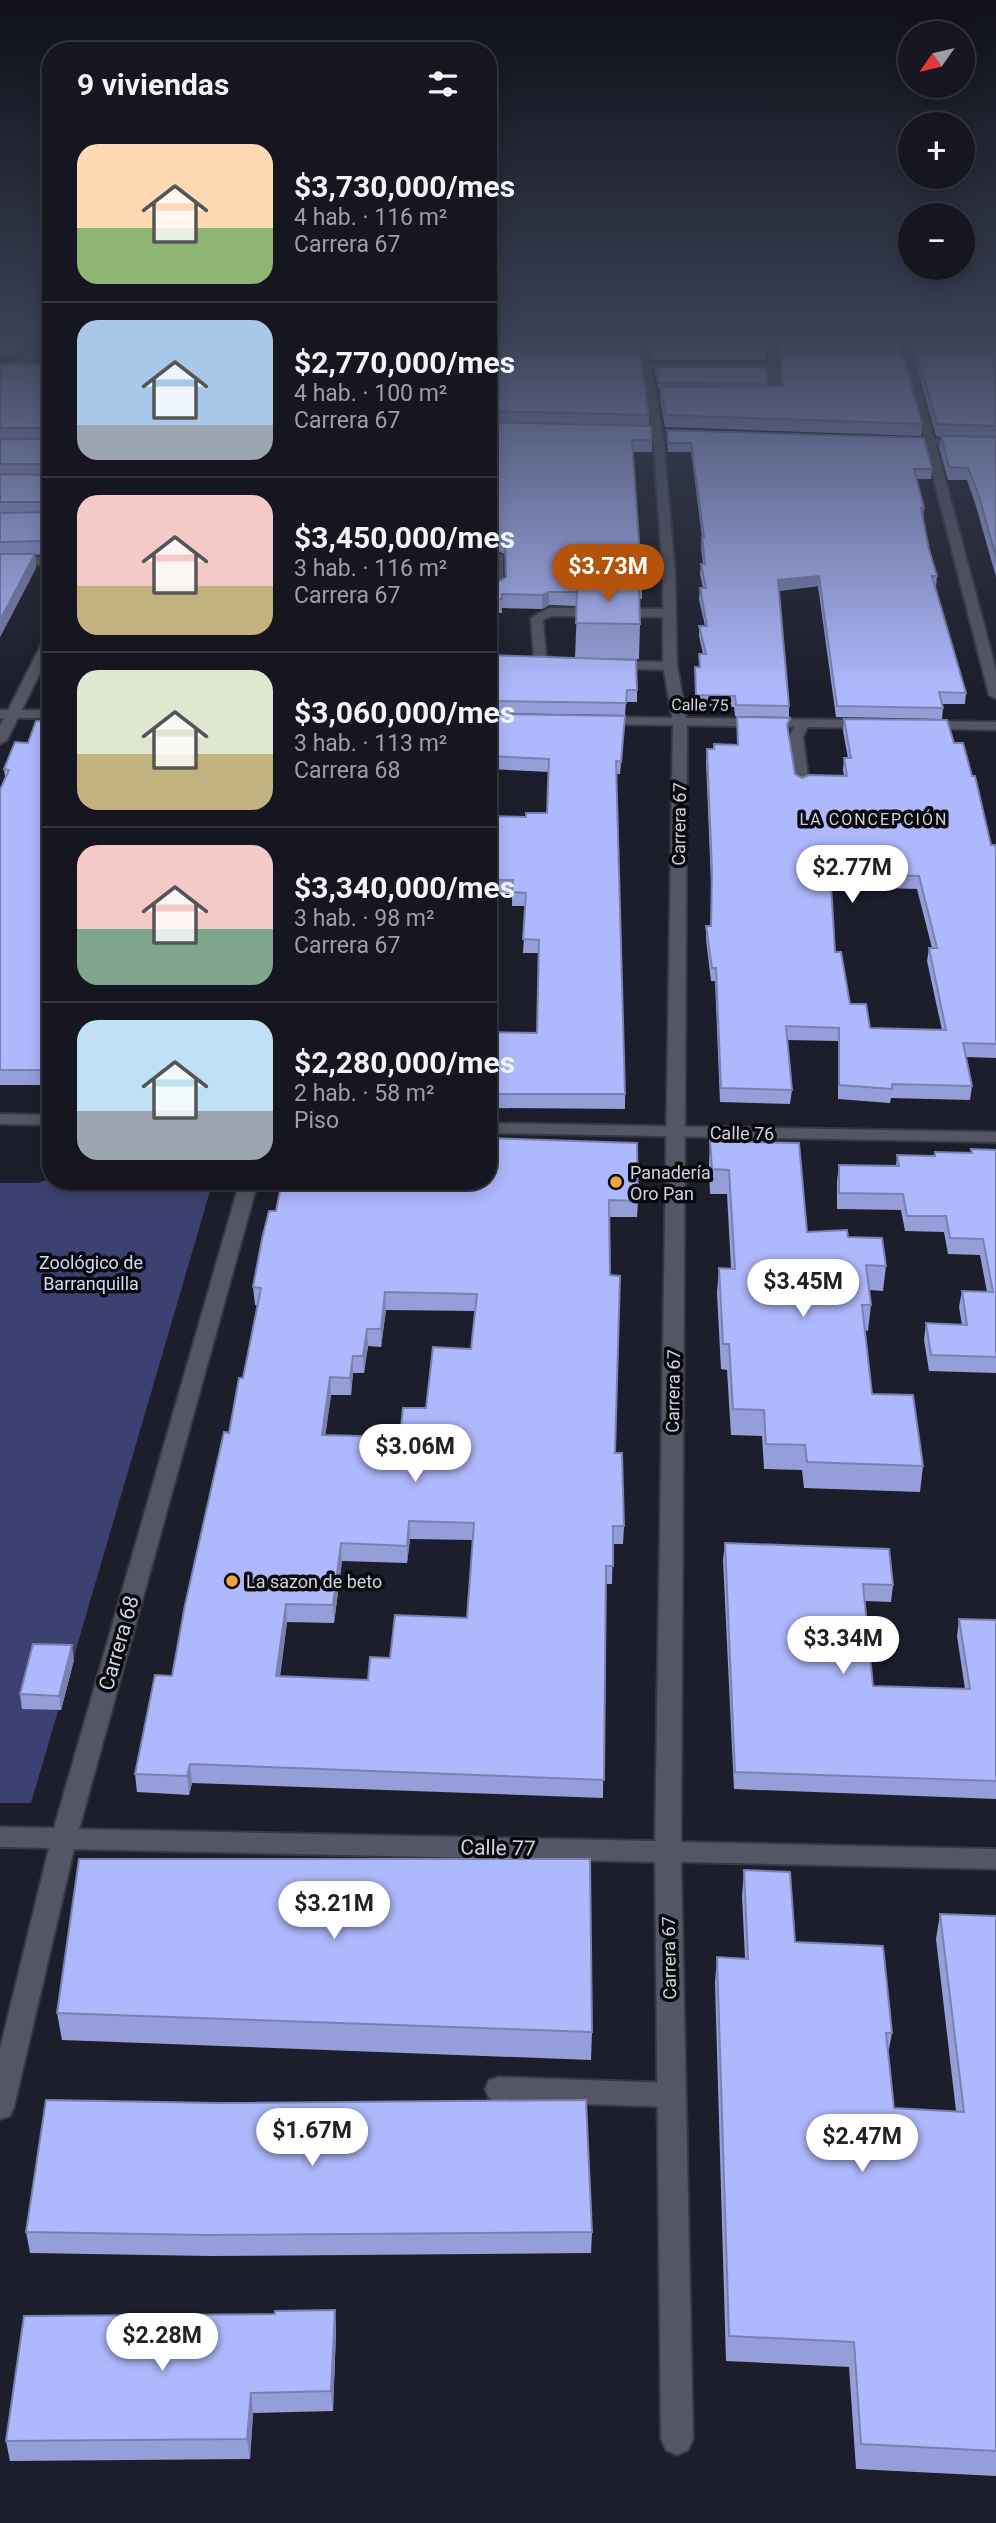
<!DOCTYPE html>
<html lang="es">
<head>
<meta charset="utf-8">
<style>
  :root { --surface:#151620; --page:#22232d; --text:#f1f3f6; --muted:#9d9fa5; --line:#34353e; --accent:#b45309 }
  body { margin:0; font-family:Roboto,sans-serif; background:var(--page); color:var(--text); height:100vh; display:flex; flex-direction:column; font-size:26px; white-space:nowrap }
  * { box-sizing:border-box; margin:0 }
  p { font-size:23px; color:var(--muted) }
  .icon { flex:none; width:38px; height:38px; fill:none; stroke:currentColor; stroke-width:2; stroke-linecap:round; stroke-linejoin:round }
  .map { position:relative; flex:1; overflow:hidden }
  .details { position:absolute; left:42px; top:42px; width:455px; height:1148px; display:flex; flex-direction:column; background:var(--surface); border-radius:28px; box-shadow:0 4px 18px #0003,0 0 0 2px var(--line) }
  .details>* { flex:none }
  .needle { width:46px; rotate:236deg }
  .controls { position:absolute; left:898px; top:21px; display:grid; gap:14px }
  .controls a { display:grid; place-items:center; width:77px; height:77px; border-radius:50%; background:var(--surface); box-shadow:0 4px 18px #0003,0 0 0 2px var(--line); font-size:35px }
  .price { position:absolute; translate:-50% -60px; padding:0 16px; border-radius:24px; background:#fff; color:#222; font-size:23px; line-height:46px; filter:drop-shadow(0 2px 4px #0008) }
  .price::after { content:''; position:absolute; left:50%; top:42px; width:21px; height:16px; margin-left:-10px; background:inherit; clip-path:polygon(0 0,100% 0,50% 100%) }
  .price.current { background:var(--accent); color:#fff }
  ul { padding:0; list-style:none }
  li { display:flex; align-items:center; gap:21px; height:175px; padding:0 35px }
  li+li { border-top:2px solid var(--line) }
  li span { display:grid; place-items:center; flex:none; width:196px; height:140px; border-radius:21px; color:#555 }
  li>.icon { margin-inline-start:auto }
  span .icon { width:84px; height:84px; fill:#fffc; stroke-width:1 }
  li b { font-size:30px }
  h2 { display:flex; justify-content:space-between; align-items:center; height:84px; padding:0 35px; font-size:30px }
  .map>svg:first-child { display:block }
</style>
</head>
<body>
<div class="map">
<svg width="996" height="2523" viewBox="0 0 996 2523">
  <rect width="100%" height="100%" fill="#1c1e2b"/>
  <path fill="#3c4172" d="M 51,1178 L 51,1181 L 213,1181 L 31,1803 L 0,1803 L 0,1183 L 38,1183 Z"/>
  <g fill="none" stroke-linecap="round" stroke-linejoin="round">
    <defs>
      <path id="service" d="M 770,338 L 775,341 L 781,394 C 775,399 760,399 754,394 L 771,391 L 768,369 L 645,369 L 640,366 L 645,363 L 768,363 L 765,341 Z
        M 488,549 L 503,555 L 503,590 L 497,594 L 491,590 L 491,557 L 488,556 Z
        M 585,570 L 669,571 L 675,575 L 669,579 L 591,578 L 591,604 L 585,608 L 579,604 L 579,574 Z
        M 549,608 L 669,609 L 675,613 L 669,617 L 551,616 L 543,620 L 546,656 L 568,661 L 570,664 L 563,668 L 534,659 L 531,618 Z
        M 611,661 L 670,662 L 677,666 L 670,670 L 606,668 L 604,665 Z
        M 802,720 L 809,724 L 803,737 L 809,784 L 802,788 L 795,784 L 789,737 L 797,721 Z
        M 499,2077 L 671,2083 L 681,2086 L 685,2095 L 681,2104 L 671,2107 L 499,2101 L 489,2098 L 485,2089 L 489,2080 Z"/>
      <path id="minor" d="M 43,336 L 51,336 L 51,338 C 40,358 22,369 0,375 L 0,369 L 25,357 Z
        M 897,336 L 907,336 L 934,439 L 996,441 L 996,447 L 936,445 L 996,670 L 996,699 L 989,695 L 925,445 L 899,444 L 894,441 L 899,438 L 924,439 Z
        M 642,343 L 647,346 L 663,434 L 675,575 L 677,666 L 687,722 L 681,1842 L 996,1849 L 996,1869 L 681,1862 L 693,2439 L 688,2450 L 677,2455 L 666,2450 L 661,2439 L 655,1862 L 74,1849 L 14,2107 L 10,2116 L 0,2119 L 0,2049 L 49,1848 L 0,1847 L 0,1827 L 54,1828 L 240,1181 L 258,1181 L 79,1829 L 655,1841 L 673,722 L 663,666 L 663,575 L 653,434 L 637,346 Z
        M 0,557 L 51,557 L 51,565 L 0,565 Z
        M 51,633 L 51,651 L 7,740 L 0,744 L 0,726 L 45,637 Z"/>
      <path id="tertiary" d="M 0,710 L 51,710 L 51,718 L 0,718 Z
        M 598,717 L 869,720 L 876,724 L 869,728 L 593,724 L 593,718 Z
        M 924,721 L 996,722 L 996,730 L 919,728 L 919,722 Z
        M 0,1114 L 51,1115 L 51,1125 L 0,1124 Z
        M 488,1123 L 996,1132 L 996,1142 L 488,1133 Z"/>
    </defs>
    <use href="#service" stroke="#373843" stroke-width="4"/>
    <use href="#minor" stroke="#373843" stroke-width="4"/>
    <use href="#tertiary" stroke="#373843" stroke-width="4"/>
    <use href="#service" fill="#545665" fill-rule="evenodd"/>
    <use href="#minor" fill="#545665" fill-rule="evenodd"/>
    <use href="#tertiary" fill="#545665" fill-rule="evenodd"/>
  </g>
  <path fill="#969ed9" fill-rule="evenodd" d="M 0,336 L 22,336 L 14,355 L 0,355 Z
    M 488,336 L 898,336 L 922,424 L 921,436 L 665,427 L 660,399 L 660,387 L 658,387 L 655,367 L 768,384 L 768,386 L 781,386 L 778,341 L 771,336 L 764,340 L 766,349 L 765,360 L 652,360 L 648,344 L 641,341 L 638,343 L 649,415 L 649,426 L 652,440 L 652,452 L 633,452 L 640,555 L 639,568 L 584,568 L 577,573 L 577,585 L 642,589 L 642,599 L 640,599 L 640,624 L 639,659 L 575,658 L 577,606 L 549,605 L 542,609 L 502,608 L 502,613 L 488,613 ZM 488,547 L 505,554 L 505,577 L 496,583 L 488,577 Z
    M 908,336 L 996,336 L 996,577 L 976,506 L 967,480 L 948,480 L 939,448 L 941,437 L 936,436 Z
    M 0,364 L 51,365 L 51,551 L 45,551 L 43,554 L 35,555 L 36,568 L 0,637 Z
    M 667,430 L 932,469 L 931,479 L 916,479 L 924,508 L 923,518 L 929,549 L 937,576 L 936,587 L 935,587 L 966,693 L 965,704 L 942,704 L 943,708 L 942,719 L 836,717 L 818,586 L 779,591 L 789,706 L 789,717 L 735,716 L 734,707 L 695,706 L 695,667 L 699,667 L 699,654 L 703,654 L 699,636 L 699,626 L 705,626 L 699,599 L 700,588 L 703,588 L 700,574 L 701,564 L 703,564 L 701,547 L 702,537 L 691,452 L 668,452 Z
    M 488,655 L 637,690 L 637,702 L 626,702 L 625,715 L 488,713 Z
    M 488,714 L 624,728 L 620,774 L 616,774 L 625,1094 L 625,1109 L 492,1108 L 492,1102 L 488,1102 L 488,1032 L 537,1033 L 539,953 L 523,953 L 526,906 L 512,906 L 512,894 L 488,894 L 488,816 L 526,817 L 547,813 L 549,772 L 488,769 Z
    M 737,717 L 789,730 L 788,733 L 795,774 L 802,778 L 844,776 L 843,770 L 844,758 L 848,758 L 843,731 L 844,719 L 954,743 L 972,776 L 991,845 L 996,849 L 996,1058 L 966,1057 L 972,1086 L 970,1100 L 891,1098 L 890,1103 L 838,1099 L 838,1041 L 787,1040 L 792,1090 L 790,1104 L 720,1102 L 715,981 L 711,981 L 706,939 L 706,926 L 711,926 L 711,883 L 706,761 L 707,749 L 714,749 L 737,745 ZM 831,881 L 884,883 L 885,888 L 917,889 L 932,948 L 929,948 L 927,961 L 942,1030 L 870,1028 L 850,1004 L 835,952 Z
    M 51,721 L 51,1085 L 0,1085 L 0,790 L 5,777 L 4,769 L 28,743 Z
    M 710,1141 L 807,1232 L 848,1237 L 886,1266 L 883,1291 L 869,1290 L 871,1305 L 868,1331 L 865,1330 L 872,1394 L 923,1466 L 920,1492 L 804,1488 L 802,1470 L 764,1469 L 762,1436 L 731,1435 L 727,1370 L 721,1369 L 717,1293 L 719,1268 L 731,1268 L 727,1194 L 710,1194 L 709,1165 Z
    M 971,1149 L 996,1150 L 996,1373 L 929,1371 L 924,1340 L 926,1323 L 962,1325 L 959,1307 L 962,1291 L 987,1292 L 980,1255 L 948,1254 L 944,1232 L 905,1231 L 901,1210 L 837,1209 L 837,1181 L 839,1165 L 896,1166 L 897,1155 L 934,1156 L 935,1152 L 971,1153 Z
    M 282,1181 L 638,1201 L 637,1217 L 609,1217 L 610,1275 L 615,1453 L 624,1526 L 623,1544 L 613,1544 L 612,1584 L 605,1584 L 603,1798 L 192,1783 L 189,1795 L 137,1792 L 135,1774 L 172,1676 L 229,1433 L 243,1378 L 258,1305 L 255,1305 L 253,1287 L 276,1211 ZM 386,1310 L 475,1311 L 471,1349 L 426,1408 L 400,1437 L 325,1435 L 331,1395 L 351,1395 L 353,1373 L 364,1373 L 368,1346 L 381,1347 ZM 410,1539 L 473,1540 L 467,1618 L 390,1658 L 368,1680 L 280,1677 L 287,1622 L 334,1623 L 342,1561 L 407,1563 Z
    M 725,1543 L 893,1585 L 891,1602 L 865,1601 L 873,1686 L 965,1689 L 957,1636 L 959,1619 L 996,1620 L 996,1799 L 734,1789 L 723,1560 Z
    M 74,1660 L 61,1710 L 22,1709 L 20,1694 Z
    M 744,1870 L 795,1942 L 892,2033 L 888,2054 L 894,2108 L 956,2111 L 936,1939 L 940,1914 L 996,1916 L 996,2476 L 856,2469 L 849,2367 L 726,2361 L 715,1983 L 717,1957 L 745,1958 L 742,1896 Z
    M 57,2013 L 592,2032 L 591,2060 L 62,2040 Z
    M 219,2103 L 592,2232 L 591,2253 L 210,2256 L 30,2253 L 26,2232 Z
    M 335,2310 L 336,2331 L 333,2411 L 253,2413 L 250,2459 L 10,2461 L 6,2441 L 275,2314 Z"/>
  <path fill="#7a81b0" d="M 16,336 L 22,336 L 14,355 L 13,344 Z
    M 636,336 L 641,336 L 641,341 L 636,344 Z
    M 43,537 L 45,551 L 43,554 L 41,541 Z
    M 35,554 L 36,568 L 0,637 L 0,620 Z
    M 584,555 L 584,568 L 576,574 L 577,561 Z
    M 819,576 L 818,586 L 777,591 L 778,580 Z
    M 549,592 L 549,605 L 542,609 L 542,595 Z
    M 385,1292 L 386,1310 L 381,1347 L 381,1329 Z
    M 367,1329 L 368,1346 L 364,1373 L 363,1356 Z
    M 353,1356 L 353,1373 L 351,1395 L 350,1378 Z
    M 330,1377 L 331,1395 L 323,1453 L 322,1435 Z
    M 409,1521 L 410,1539 L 407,1563 L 407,1546 Z
    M 341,1543 L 342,1561 L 334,1623 L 333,1605 Z
    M 286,1604 L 287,1622 L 277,1694 L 276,1676 Z
    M 72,1645 L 74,1660 L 61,1710 L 59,1696 Z
    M 190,1764 L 192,1783 L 189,1795 L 187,1776 Z
    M 335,2310 L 336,2331 L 333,2411 L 331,2391 Z
    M 251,2393 L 253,2413 L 250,2459 L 247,2439 Z"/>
  <path fill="#aeb8fc" stroke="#7a81b0" stroke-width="2" fill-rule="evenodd" d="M 0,336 L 16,336 L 13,344 L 0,344 Z
    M 488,336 L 637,336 L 649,415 L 488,411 Z
    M 650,336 L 764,336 L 766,349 L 653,349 Z
    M 779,336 L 898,336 L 922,424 L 666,415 L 660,387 L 783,386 Z
    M 912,336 L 996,336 L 996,426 L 937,424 Z
    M 0,364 L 51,365 L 51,429 L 50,428 L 0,428 Z
    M 655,367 L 766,367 L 768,384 L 658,383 Z
    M 488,422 L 651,426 L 652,440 L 632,440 L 640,555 L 584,555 L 577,561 L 577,592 L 549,592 L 542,595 L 502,594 L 502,599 L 488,599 L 488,545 L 488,577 L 496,583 L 506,577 L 505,540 L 488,534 Z
    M 667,430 L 924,438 L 932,469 L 914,469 L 924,508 L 921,508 L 929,549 L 937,576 L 932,576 L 966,693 L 939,692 L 943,708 L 837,706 L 819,576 L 778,580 L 789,706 L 736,705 L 735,696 L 696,695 L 695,667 L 700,667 L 699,654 L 706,654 L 699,626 L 707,626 L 700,588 L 706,588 L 701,564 L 705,564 L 702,537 L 704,537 L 691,443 L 668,443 Z
    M 51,436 L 51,465 L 50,464 L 0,464 L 0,439 L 50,439 Z
    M 941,436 L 996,437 L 996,557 L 978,493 L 968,468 L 949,467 Z
    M 51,471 L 51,503 L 50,502 L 0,502 L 0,474 L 50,475 Z
    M 51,512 L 51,538 L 43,537 L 41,541 L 0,542 L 0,513 Z
    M 0,554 L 35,554 L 0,620 Z
    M 594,570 L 641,571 L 642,589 L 639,589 L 639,585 L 593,585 Z
    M 577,585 L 639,585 L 640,624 L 576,623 Z
    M 488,655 L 636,660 L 637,690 L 627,690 L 626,703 L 488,701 Z
    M 488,714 L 625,716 L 621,762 L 616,761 L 625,1094 L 492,1094 L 492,1088 L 488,1088 L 488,1032 L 537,1033 L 539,940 L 523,939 L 526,893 L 512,892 L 513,880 L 488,880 L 488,816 L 526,817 L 526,813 L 547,813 L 549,759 L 488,756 Z
    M 737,717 L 790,718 L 787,725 L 795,774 L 802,778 L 809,775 L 847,776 L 844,758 L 851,758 L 844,719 L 947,720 L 954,743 L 963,743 L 972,776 L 975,776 L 991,845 L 995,845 L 996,849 L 996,1044 L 963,1043 L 972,1086 L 892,1084 L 892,1089 L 839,1085 L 839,1028 L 786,1026 L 792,1090 L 721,1088 L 716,968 L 712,968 L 706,926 L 711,926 L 712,870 L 707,749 L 714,749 L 714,744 L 738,745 ZM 830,868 L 885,870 L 886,875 L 919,876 L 937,948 L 929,948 L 946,1030 L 870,1028 L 866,1004 L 850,1004 L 841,952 L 835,952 Z
    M 36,721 L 51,721 L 51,1070 L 0,1070 L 0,790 L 9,770 L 4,769 L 15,742 L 28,743 Z
    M 488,1138 L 637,1143 L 638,1201 L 609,1200 L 610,1275 L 620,1276 L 615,1453 L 622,1453 L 624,1526 L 613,1526 L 613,1566 L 606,1566 L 604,1780 L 190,1764 L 187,1776 L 135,1774 L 155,1675 L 172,1676 L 185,1605 L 224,1432 L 229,1433 L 239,1378 L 243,1378 L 261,1288 L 253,1287 L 262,1239 L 269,1211 L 276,1211 L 282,1181 L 488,1181 ZM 385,1292 L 477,1294 L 471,1349 L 433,1347 L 426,1408 L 403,1408 L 400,1437 L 322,1435 L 330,1377 L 350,1378 L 353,1356 L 363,1356 L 367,1329 L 381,1329 ZM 409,1521 L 474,1523 L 467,1618 L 395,1615 L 390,1658 L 370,1657 L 368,1680 L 276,1676 L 286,1604 L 333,1605 L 341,1543 L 407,1546 Z
    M 710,1141 L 799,1143 L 807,1232 L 847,1230 L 848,1237 L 882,1238 L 886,1266 L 866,1265 L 871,1305 L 862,1305 L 872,1394 L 913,1395 L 923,1466 L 807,1462 L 805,1445 L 766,1444 L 764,1410 L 733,1409 L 729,1344 L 723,1344 L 719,1268 L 735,1269 L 729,1170 L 712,1169 Z
    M 971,1149 L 996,1150 L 996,1357 L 931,1355 L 926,1323 L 967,1325 L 962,1291 L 993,1292 L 983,1239 L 950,1238 L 946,1216 L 907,1216 L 903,1194 L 839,1193 L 839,1165 L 899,1166 L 897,1155 L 935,1156 L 935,1152 L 972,1153 Z
    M 725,1543 L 889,1549 L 893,1585 L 863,1584 L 873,1686 L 970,1689 L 959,1619 L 996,1620 L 996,1781 L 735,1772 Z
    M 33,1644 L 72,1645 L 59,1696 L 20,1694 Z
    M 79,1859 L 590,1859 L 592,2032 L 57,2013 Z
    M 744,1870 L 790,1872 L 795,1942 L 883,1946 L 892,2033 L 886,2033 L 894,2108 L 964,2112 L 940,1914 L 996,1916 L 996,2451 L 861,2444 L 854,2342 L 729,2336 L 717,1957 L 748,1959 Z
    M 46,2100 L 219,2103 L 586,2100 L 592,2232 L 208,2235 L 26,2232 Z
    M 335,2310 L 331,2391 L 251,2393 L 247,2439 L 6,2441 L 24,2316 L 275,2314 L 275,2311 Z"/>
  <linearGradient id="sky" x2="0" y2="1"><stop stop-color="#0f1018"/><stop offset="0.49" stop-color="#3a4155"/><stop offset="1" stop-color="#3a4155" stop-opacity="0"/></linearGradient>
  <rect width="996" height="689" fill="url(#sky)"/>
  <g fill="#f4a443" stroke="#08090e" stroke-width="2.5">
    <circle cx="616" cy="1182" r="7"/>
    <circle cx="232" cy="1581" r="7"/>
  </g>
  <g text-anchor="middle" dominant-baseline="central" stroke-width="7" stroke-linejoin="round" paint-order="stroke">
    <g font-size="16" fill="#d1d2db" stroke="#08090e">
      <text transform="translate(700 705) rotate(1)">Calle 75</text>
    </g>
    <g font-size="16" letter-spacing="2" fill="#d1d2db" stroke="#08090e">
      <text x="874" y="819">LA CONCEPCIÓN</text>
    </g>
    <g font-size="18" fill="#d1d2db" stroke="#08090e">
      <text transform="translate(679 824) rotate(-89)">Carrera 67</text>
      <text transform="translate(742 1133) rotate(1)">Calle 76</text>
      <text transform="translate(673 1391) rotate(-89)">Carrera 67</text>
      <text transform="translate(669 1958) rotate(-91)">Carrera 67</text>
    </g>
    <g font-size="18" fill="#d1d2db" stroke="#08090e" text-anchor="start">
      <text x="630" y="1172">Panadería<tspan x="630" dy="21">Oro Pan</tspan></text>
      <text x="246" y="1581">La sazon de beto</text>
    </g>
    <g font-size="18" fill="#d5d9ef" stroke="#08090e">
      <text x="91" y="1262">Zoológico de<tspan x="91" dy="21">Barranquilla</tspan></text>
    </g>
    <g font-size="21" fill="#d1d2db" stroke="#08090e">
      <text transform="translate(119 1643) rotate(-74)">Carrera 68</text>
      <text transform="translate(498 1848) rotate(1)">Calle 77</text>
    </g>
  </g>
</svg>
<div class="controls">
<a><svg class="needle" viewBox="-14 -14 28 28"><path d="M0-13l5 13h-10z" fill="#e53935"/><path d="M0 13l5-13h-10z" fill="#9d9fa5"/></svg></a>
<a>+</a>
<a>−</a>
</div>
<b class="price current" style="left:608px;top:604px">$3.73M</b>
<b class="price" style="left:852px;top:905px">$2.77M</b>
<b class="price" style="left:803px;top:1319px">$3.45M</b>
<b class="price" style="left:415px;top:1484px">$3.06M</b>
<b class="price" style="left:843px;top:1676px">$3.34M</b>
<b class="price" style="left:334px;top:1941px">$3.21M</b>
<b class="price" style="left:312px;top:2168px">$1.67M</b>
<b class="price" style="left:862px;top:2174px">$2.47M</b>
<b class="price" style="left:162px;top:2373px">$2.28M</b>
<section class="details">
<h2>9 viviendas<svg class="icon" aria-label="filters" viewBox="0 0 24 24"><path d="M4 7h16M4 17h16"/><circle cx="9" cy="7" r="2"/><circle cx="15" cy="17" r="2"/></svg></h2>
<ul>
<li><span style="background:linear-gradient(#ffd9b3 60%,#8fb573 0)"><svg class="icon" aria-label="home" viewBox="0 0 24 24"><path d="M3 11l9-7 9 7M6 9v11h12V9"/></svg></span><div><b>$3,730,000/mes</b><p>4 hab. · 116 m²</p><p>Carrera 67</p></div></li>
<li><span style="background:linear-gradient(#a9c7e8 75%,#9aa5b1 0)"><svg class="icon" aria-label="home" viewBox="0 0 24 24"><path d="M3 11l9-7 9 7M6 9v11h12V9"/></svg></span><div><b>$2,770,000/mes</b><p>4 hab. · 100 m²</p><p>Carrera 67</p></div></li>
<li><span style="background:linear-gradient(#f6c9c9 65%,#c2b280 0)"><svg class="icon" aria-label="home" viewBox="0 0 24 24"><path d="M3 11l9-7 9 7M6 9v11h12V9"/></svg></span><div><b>$3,450,000/mes</b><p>3 hab. · 116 m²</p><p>Carrera 67</p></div></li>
<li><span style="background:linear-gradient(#dfe7d0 60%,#c2b280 0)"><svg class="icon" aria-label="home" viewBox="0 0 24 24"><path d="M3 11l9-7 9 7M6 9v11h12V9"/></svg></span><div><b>$3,060,000/mes</b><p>3 hab. · 113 m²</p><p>Carrera 68</p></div></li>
<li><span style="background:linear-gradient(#f6c9c9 60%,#7fa58c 0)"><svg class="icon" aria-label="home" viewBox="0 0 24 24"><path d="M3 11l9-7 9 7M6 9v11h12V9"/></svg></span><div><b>$3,340,000/mes</b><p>3 hab. · 98 m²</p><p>Carrera 67</p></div></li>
<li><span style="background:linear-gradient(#bfe0f5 65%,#9aa5b1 0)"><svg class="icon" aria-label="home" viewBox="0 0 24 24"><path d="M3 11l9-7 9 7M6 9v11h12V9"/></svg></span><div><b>$2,280,000/mes</b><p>2 hab. · 58 m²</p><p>Piso</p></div></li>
</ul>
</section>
</div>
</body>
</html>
